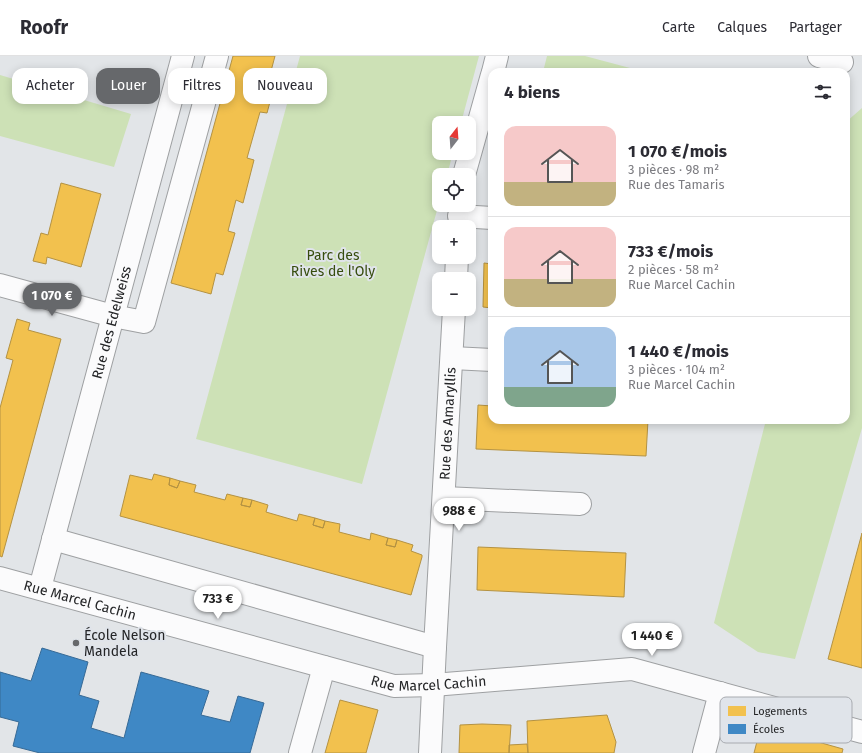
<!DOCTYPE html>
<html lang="fr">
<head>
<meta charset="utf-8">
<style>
  :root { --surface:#fff; --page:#f7f7f7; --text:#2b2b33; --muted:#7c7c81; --line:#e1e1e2; --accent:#66686b }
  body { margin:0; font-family:"Fira Sans",sans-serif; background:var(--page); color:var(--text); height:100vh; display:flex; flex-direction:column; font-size:15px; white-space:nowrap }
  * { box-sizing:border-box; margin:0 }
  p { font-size:13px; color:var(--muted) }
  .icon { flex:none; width:22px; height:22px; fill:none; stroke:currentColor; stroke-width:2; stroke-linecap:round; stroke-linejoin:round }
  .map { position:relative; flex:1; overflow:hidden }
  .sheet { position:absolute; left:488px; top:12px; width:362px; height:356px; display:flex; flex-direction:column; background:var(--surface); border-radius:12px; box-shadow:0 2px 10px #0003 }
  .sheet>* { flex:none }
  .hud { position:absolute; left:12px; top:12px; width:380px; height:36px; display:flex; gap:8px }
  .needle { width:26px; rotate:17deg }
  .fabs { position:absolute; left:432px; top:60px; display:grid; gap:8px }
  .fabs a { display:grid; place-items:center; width:44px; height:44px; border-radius:8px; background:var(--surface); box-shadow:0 2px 10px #0003; font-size:20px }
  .price { position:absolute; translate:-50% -34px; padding:0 9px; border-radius:14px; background:#fff; color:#222; font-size:13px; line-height:26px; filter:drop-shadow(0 1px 2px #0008) }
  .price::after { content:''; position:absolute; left:50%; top:24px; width:12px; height:9px; margin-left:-6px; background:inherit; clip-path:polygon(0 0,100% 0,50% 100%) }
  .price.current { background:var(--accent); color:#fff }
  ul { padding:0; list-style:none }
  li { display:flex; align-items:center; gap:12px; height:100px; padding:0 16px }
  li+li { border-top:1px solid var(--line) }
  li span { display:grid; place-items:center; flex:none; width:112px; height:80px; border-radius:12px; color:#555 }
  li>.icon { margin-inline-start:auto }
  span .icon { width:48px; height:48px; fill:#fffc; stroke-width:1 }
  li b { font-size:17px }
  h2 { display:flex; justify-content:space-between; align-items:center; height:48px; padding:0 16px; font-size:17px }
  .tag { padding:0 14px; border-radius:12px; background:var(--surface); box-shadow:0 2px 10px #0003; font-size:14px; line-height:36px }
  .tag.current { background:var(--accent); color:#fff }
  header { display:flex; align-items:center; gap:24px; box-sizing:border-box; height:56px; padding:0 20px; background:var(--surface); border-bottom:1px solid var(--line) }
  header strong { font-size:19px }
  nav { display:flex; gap:22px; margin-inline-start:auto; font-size:14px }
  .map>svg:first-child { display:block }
</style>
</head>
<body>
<header>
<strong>Roofr</strong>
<nav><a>Carte</a><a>Calques</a><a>Partager</a></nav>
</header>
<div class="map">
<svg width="862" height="697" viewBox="0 0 862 697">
  <rect width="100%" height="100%" fill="#e2e5e8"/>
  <path fill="#cde1b6" d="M 300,0 L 479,0 L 461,67 L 439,67 L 439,97 L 453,97 L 447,119 L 439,119 L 439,147 L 362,428 L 196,383 Z
    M 547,0 L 585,0 L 645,16 L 543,16 Z
    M 0,19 L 131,58 L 114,111 L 0,80 Z
    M 862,52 L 862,372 L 795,603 L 758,596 L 714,567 L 766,364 L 846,364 L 846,66 Z"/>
  <path fill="#f2c14e" stroke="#b49242" d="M 233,0 L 275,0 L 267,30 L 274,31 L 267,57 L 260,56 L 247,102 L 254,104 L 243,147 L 236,144 L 228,175 L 235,177 L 223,219 L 216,217 L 211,238 L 171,227 Z
    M 61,127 L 101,138 L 81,211 L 47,201 L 46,208 L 33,205 L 41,177 L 48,179 Z
    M 484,207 L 492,208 L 492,252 L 483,251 Z
    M 17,263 L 30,267 L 28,274 L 61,283 L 2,501 L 0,500 L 0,352 L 13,304 L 6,302 Z
    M 478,349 L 492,350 L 492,364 L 648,364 L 646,400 L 476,393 Z
    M 154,418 L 170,422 L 169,429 L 177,432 L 180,425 L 196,429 L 194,436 L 225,444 L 227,438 L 243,442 L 241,449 L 250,451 L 252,444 L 268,449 L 266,456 L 297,465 L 299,458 L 315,462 L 313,469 L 323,472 L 325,465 L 340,468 L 339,476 L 370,484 L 371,477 L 388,482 L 386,489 L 395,491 L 397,484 L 413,489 L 411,495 L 422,499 L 422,501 L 411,539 L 120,460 L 130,419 L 152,424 Z
    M 170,422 L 180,425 L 177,432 L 169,429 Z
    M 243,442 L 252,444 L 250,451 L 241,449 Z
    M 315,462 L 325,465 L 323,472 L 313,469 Z
    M 862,477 L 862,612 L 828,603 Z
    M 388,482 L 397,484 L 395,491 L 386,489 Z
    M 478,491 L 626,497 L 624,541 L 477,534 Z
    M 340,644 L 378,654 L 366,697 L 325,697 Z
    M 607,659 L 616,686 L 614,697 L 528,697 L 527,665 Z
    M 482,668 L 511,669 L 509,697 L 459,697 L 460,669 Z
    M 761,670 L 843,693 L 842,697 L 754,697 Z
    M 527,688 L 528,697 L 509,697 L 509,689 Z"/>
  <path fill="#3f88c5" stroke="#376a96" d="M 42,592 L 88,606 L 79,639 L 99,645 L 91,672 L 124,682 L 141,616 L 209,635 L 201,659 L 230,666 L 238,640 L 264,647 L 250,697 L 40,697 L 13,690 L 19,666 L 0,661 L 0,616 L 31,625 Z"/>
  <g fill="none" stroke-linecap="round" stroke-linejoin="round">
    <defs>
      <g id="minor">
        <path d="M 819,0 L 842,6"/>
        <path d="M 493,16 L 497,0"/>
        <path d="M 464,119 L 492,19"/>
        <path d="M 459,160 L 492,162"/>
        <path d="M 456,223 L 457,201"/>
        <path d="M 0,229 L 113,260 L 144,266 L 217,0"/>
        <path d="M 452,302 L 492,304"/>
        <path d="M 444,442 L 580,448"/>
        <path d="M 53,483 L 435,591"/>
        <path id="s1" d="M 0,522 L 394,630 L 433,629 L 632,613 L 862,676"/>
        <path id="s2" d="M 40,532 L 183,0"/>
        <path d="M 300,697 L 324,611"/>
        <path id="s3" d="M 430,697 L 435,591 L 454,253"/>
        <path d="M 704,697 L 720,637"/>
      </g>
    </defs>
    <use href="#minor" stroke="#9ea0a2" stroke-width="24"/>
    <use href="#minor" stroke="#fbfbfc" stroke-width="22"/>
  </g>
  <circle fill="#66686b" stroke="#e0e4ea" stroke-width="1.5" cx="76" cy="587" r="4"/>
  <g text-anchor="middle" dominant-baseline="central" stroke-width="4" stroke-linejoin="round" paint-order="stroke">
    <g font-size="14" fill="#374d0e" stroke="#e0e4ea">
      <text x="333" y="199">Parc des<tspan x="333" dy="16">Rives de l'Oly</tspan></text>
    </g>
    <g font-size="14" fill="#242527" stroke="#e0e4ea">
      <text stroke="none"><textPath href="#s2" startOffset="275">Rue des Edelweiss</textPath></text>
      <text stroke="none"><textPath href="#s3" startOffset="330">Rue des Amaryllis</textPath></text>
      <text stroke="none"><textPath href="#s1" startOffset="83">Rue Marcel Cachin</textPath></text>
      <text stroke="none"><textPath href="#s1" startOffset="443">Rue Marcel Cachin</textPath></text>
    </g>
    <g font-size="14" fill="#242527" stroke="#e0e4ea" text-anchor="start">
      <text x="84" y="579">École Nelson<tspan x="84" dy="16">Mandela</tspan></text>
    </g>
  </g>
  <rect x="720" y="641" width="132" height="46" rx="6" fill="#e0e4ea" stroke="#a8abb0" stroke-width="1"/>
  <rect x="728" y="650" width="18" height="10" fill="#f2c14e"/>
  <rect x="728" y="668" width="18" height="10" fill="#3f88c5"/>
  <g font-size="11" fill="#242527">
    <text x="753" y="659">Logements</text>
    <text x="753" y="677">Écoles</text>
  </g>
</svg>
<div class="fabs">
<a><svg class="needle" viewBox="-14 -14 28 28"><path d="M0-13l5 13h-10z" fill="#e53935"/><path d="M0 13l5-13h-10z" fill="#7c7c81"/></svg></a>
<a><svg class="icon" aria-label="locate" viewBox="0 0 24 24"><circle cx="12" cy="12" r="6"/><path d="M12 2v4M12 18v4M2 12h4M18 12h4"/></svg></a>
<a>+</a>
<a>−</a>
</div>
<b class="price current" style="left:52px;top:261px">1 070 €</b>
<b class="price" style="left:459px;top:476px">988 €</b>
<b class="price" style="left:218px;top:564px">733 €</b>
<b class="price" style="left:652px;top:601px">1 440 €</b>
<div class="hud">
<a class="tag">Acheter</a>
<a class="tag current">Louer</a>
<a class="tag">Filtres</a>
<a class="tag">Nouveau</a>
</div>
<section class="sheet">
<h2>4 biens<svg class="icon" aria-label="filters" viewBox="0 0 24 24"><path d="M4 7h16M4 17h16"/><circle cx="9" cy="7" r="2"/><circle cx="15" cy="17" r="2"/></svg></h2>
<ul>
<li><span style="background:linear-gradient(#f6c9c9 70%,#c2b280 0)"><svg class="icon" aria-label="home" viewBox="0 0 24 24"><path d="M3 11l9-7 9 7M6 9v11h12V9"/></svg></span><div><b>1 070 €/mois</b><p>3 pièces · 98 m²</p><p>Rue des Tamaris</p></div></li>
<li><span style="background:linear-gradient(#f6c9c9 65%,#c2b280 0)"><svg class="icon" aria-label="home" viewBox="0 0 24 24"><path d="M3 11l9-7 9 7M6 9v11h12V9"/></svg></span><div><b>733 €/mois</b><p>2 pièces · 58 m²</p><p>Rue Marcel Cachin</p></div></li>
<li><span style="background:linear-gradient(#a9c7e8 75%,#7fa58c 0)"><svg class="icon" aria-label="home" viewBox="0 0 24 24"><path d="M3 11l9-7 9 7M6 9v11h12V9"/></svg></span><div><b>1 440 €/mois</b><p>3 pièces · 104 m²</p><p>Rue Marcel Cachin</p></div></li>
</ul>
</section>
</div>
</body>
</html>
